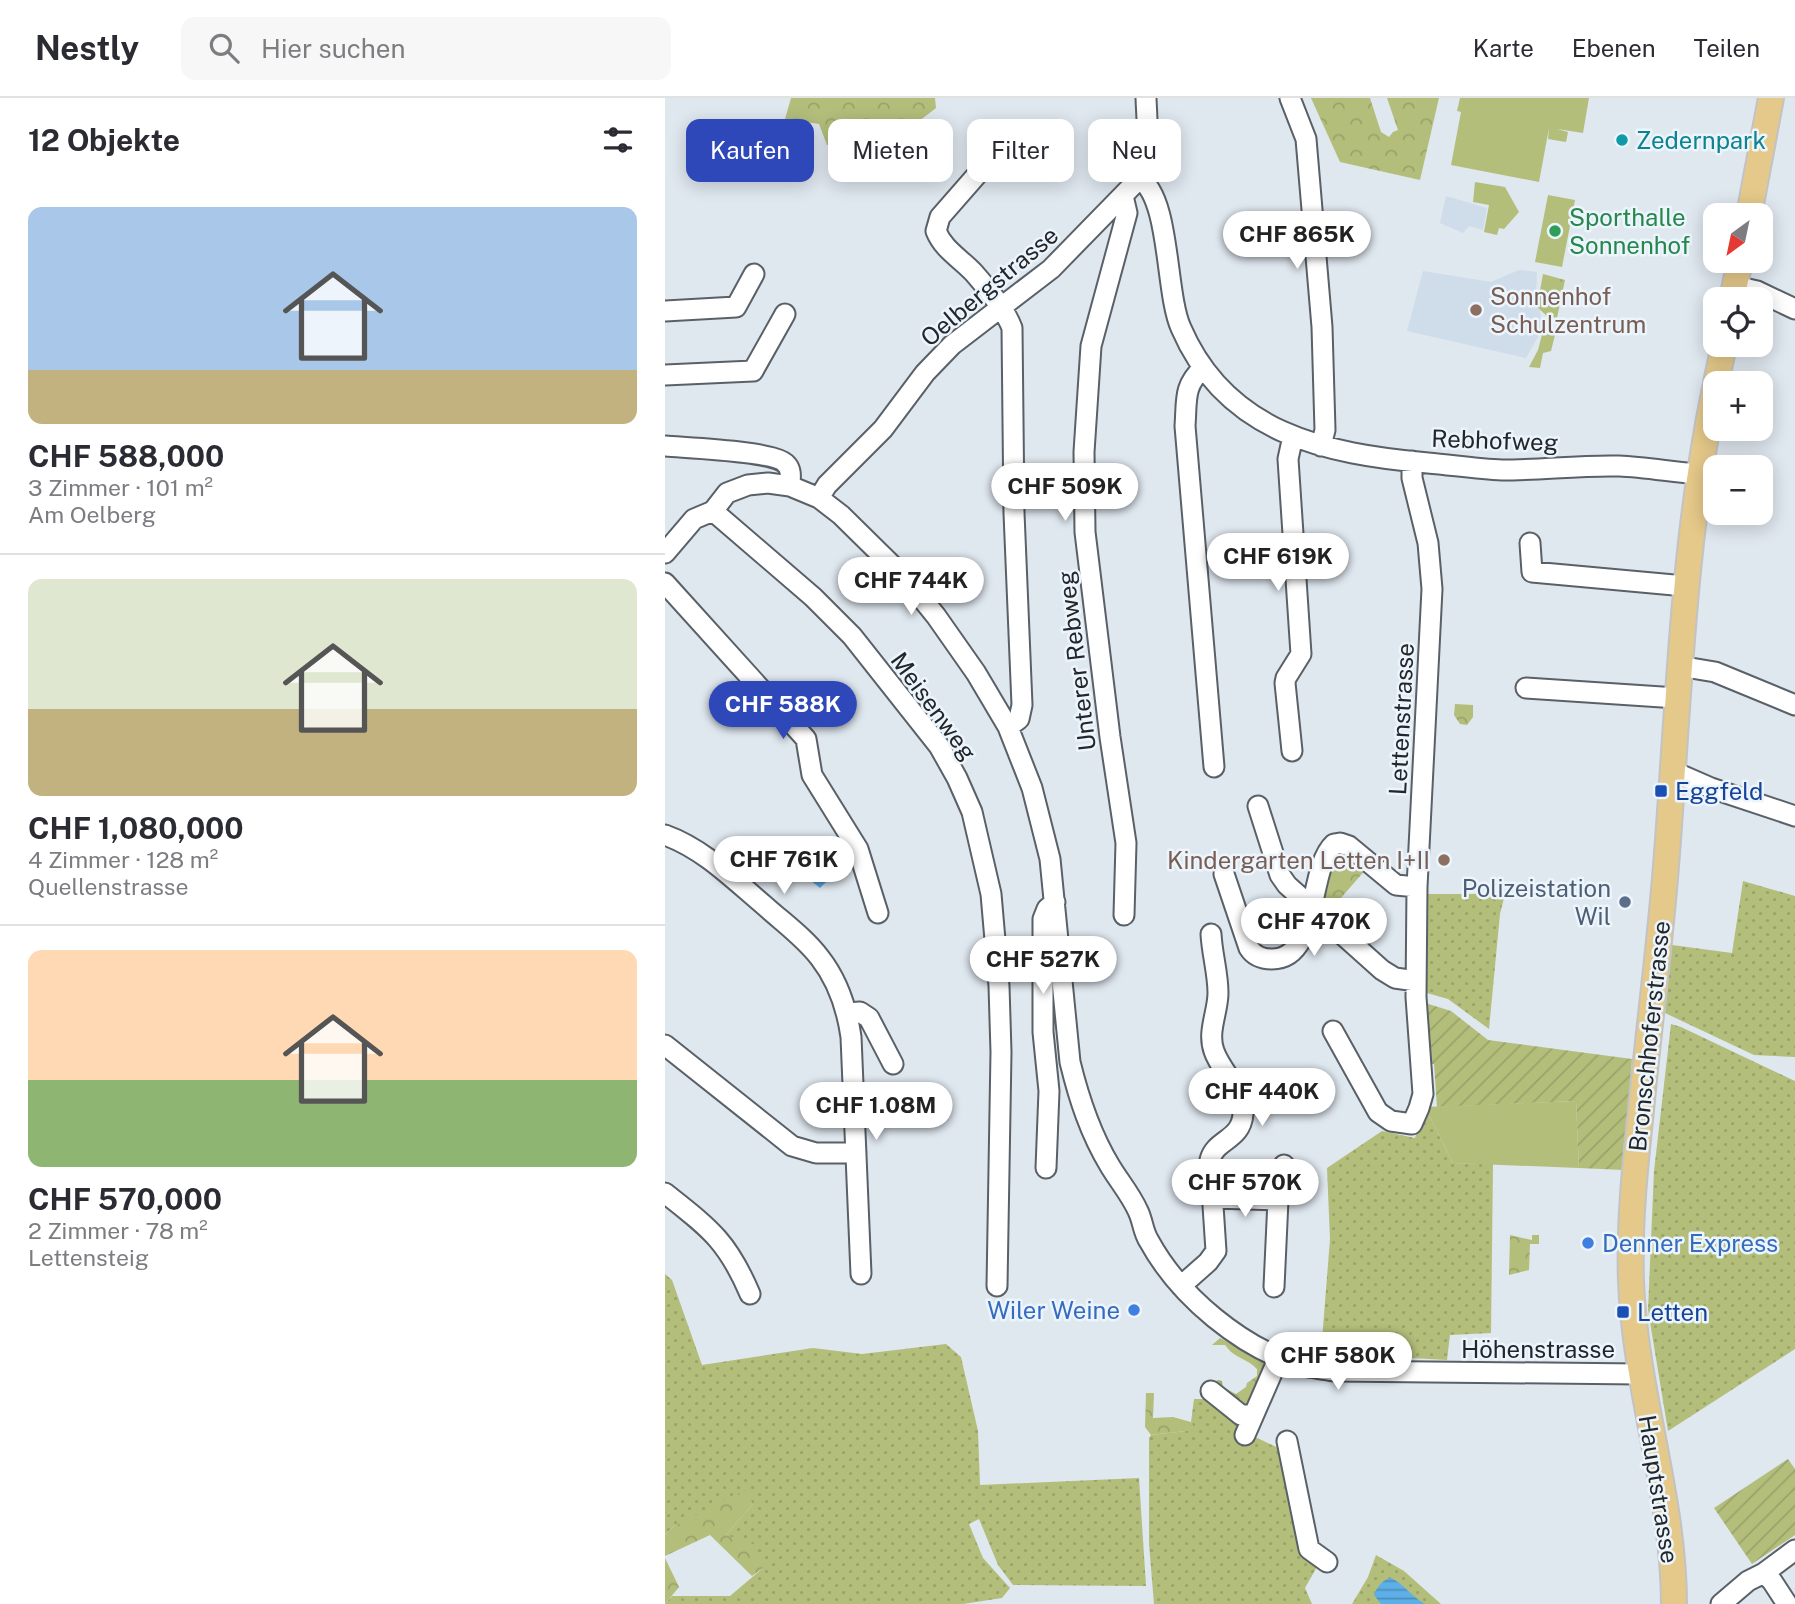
<!DOCTYPE html>
<html lang="de">
<head>
<meta charset="utf-8">
<style>
  :root { --surface:#fff; --page:#f7f7f7; --text:#2b2b33; --muted:#7c7c81; --line:#e1e1e2; --accent:#2f48b9 }
  body { margin:0; font-family:"Public Sans",sans-serif; background:var(--page); color:var(--text); height:100vh; display:flex; flex-direction:column; font-size:26px; white-space:nowrap }
  * { box-sizing:border-box; margin:0 }
  p { font-size:23px; color:var(--muted) }
  .icon { flex:none; width:38px; height:38px; fill:none; stroke:currentColor; stroke-width:2; stroke-linecap:round; stroke-linejoin:round }
  .map { position:relative; flex:1; overflow:hidden }
  .sheet { display:flex; flex-direction:column; background:var(--surface); width:665px }
  .sheet>* { flex:none }
  .top-card { position:absolute; left:21px; top:21px; width:665px; height:63px; display:flex; gap:14px }
  .needle { width:46px; rotate:213deg }
  .fabs { position:absolute; left:1038px; top:105px; display:grid; gap:14px }
  .fabs a { display:grid; place-items:center; width:70px; height:70px; border-radius:14px; background:var(--surface); box-shadow:0 4px 18px #0003; font-size:35px }
  .price { position:absolute; translate:-50% -60px; padding:0 16px; border-radius:24px; background:#fff; color:#222; font-size:23px; line-height:46px; filter:drop-shadow(0 2px 4px #0008) }
  .price::after { content:''; position:absolute; left:50%; top:42px; width:21px; height:16px; margin-left:-10px; background:inherit; clip-path:polygon(0 0,100% 0,50% 100%) }
  .price.active { background:var(--accent); color:#fff }
  ul { padding:0; list-style:none }
  li { display:grid; align-content:center; gap:14px; height:371px; padding:0 28px }
  li+li { border-top:2px solid var(--line) }
  li span { display:grid; place-items:center; height:217px; border-radius:14px; color:#555 }
  li>.icon { margin-inline-start:auto }
  span .icon { width:126px; height:126px; fill:#fffc; stroke-width:1 }
  li b { font-size:30px }
  h2 { display:flex; justify-content:space-between; align-items:center; height:84px; padding:0 28px; font-size:30px }
  .pill { padding:0 24px; border-radius:14px; background:var(--surface); box-shadow:0 4px 18px #0003; font-size:24px; line-height:63px }
  .pill.active { background:var(--accent); color:#fff }
  header { display:flex; align-items:center; gap:42px; box-sizing:border-box; height:98px; padding:0 35px; background:var(--surface); border-bottom:2px solid var(--line) }
  header strong { font-size:33px }
  nav { display:flex; gap:38px; margin-inline-start:auto; font-size:24px }
  .search { width:490px; height:63px; background:var(--page); display:flex; align-items:center; gap:18px; box-sizing:border-box; padding:0 24px; border-radius:14px; color:var(--muted); font-size:26px }
  main { display:flex; flex:1; min-height:0 }
  .map>svg:first-child { display:block }
</style>
</head>
<body>
<header>
<strong>Nestly</strong>
<div class="search"><svg class="icon" aria-label="search" viewBox="0 0 24 24"><circle cx="10" cy="10" r="6"/><path d="M15 15l6 6"/></svg>Hier suchen</div>
<nav><a>Karte</a><a>Ebenen</a><a>Teilen</a></nav>
</header>
<main>
<section class="sheet">
<h2>12 Objekte<svg class="icon" aria-label="filters" viewBox="0 0 24 24"><path d="M4 7h16M4 17h16"/><circle cx="9" cy="7" r="2"/><circle cx="15" cy="17" r="2"/></svg></h2>
<ul>
<li><span style="background:linear-gradient(#a9c7e8 75%,#c2b280 0)"><svg class="icon" aria-label="home" viewBox="0 0 24 24"><path d="M3 11l9-7 9 7M6 9v11h12V9"/></svg></span><div><b>CHF 588,000</b><p>3 Zimmer · 101 m²</p><p>Am Oelberg</p></div></li>
<li><span style="background:linear-gradient(#dfe7d0 60%,#c2b280 0)"><svg class="icon" aria-label="home" viewBox="0 0 24 24"><path d="M3 11l9-7 9 7M6 9v11h12V9"/></svg></span><div><b>CHF 1,080,000</b><p>4 Zimmer · 128 m²</p><p>Quellenstrasse</p></div></li>
<li><span style="background:linear-gradient(#ffd9b3 60%,#8fb573 0)"><svg class="icon" aria-label="home" viewBox="0 0 24 24"><path d="M3 11l9-7 9 7M6 9v11h12V9"/></svg></span><div><b>CHF 570,000</b><p>2 Zimmer · 78 m²</p><p>Lettensteig</p></div></li>
</ul>
</section>
<div class="map">
<svg width="1130" height="1506" viewBox="0 0 1130 1506">
  <defs>
    <pattern id="grass-dots" width="8" height="8" patternUnits="userSpaceOnUse" patternTransform="scale(1.75)"><rect width="8" height="8" fill="#b3be7b"/><path d="M2 2h.1M6 6h.1" fill="none" stroke="#9aa36a" stroke-width="1.8" stroke-linecap="round"/></pattern>
    <pattern id="forest-crowns" width="20" height="18" patternUnits="userSpaceOnUse" patternTransform="scale(1.75)"><rect width="20" height="18" fill="#b3be7b"/><path d="M2 6a3 3 0 1 1 6 0M12 15a3 3 0 1 1 6 0" fill="none" stroke="#9aa36a"/></pattern>
    <pattern id="garden-furrows" width="10" height="10" patternUnits="userSpaceOnUse" patternTransform="scale(1.75)"><rect width="10" height="10" fill="#b3be7b"/><path d="M-1 1l2-2M0 10L10 0M9 11l2-2" fill="none" stroke="#9aa36a"/></pattern>
    <pattern id="water-rules" width="6" height="5" patternUnits="userSpaceOnUse" patternTransform="scale(1.75)"><rect width="6" height="5" fill="#5dafe7"/><path d="M0 2.5h6" fill="none" stroke="#4d8ebb"/></pattern>
  </defs>
  <rect width="100%" height="100%" fill="#dfe7ef"/>
  <path fill="#cfdcea" d="M 781,98 L 822,110 L 818,132 L 804,128 L 798,135 L 775,125 Z
    M 854,172 L 872,174 L 871,194 L 878,230 L 861,260 L 742,233 L 758,173 L 826,184 Z"/>
  <path fill="url(#grass-dots)" d="M 1078,783 L 1130,798 L 1130,959 L 1089,957 L 1000,915 L 1007,847 L 1067,855 Z
    M 761,796 L 840,796 L 835,816 L 824,931 L 783,901 L 755,893 Z
    M 1006,926 L 1016,929 L 1130,983 L 1130,1251 L 1003,1333 L 983,1212 L 989,1073 Z
    M 760,1009 L 788,1065 L 828,1066 L 826,1235 L 785,1237 L 782,1262 L 656,1255 L 665,1141 L 662,1070 L 717,1033 L 750,1040 Z
    M 0,1176 L 7,1182 L 37,1267 L 148,1250 L 197,1256 L 281,1246 L 296,1259 L 313,1333 L 315,1387 L 474,1380 L 481,1488 L 348,1487 L 333,1467 L 314,1421 L 304,1426 L 318,1460 L 345,1490 L 337,1500 L 298,1506 L 0,1506 L 7,1498 L 65,1498 L 98,1470 L 61,1437 L 88,1406 L 9,1428 L 0,1437 Z
    M 529,1301 L 543,1301 L 586,1337 L 620,1353 L 653,1467 L 640,1490 L 647,1506 L 489,1506 L 484,1446 L 484,1340 L 486,1337 L 521,1333 L 528,1329 L 526,1324 Z
    M 711,1457 L 739,1473 L 776,1506 L 687,1506 L 703,1479 Z"/>
  <path fill="url(#forest-crowns)" d="M 126,0 L 270,0 L 271,10 L 218,51 L 193,54 L 162,47 L 154,26 L 120,21 Z
    M 646,0 L 705,0 L 716,34 L 724,39 L 728,34 L 733,32 L 722,0 L 774,0 L 755,82 L 675,64 Z
    M 878,176 L 900,182 L 892,220 L 883,219 L 872,209 Z
    M 879,229 L 883,230 L 882,236 L 890,237 L 886,253 L 878,255 L 875,270 L 864,269 L 873,252 Z
    M 790,606 L 808,607 L 808,619 L 802,627 L 795,626 L 789,617 Z
    M 671,756 L 689,769 L 701,767 L 703,769 L 668,809 L 659,798 L 654,805 Z
    M 845,1137 L 867,1142 L 867,1137 L 874,1137 L 874,1146 L 865,1146 L 864,1172 L 844,1177 Z
    M 555,1240 L 601,1265 L 601,1272 L 586,1309 L 578,1314 L 549,1284 L 553,1282 L 557,1283 L 558,1289 L 571,1296 L 581,1289 L 582,1285 L 592,1278 L 592,1271 C 579,1258 571,1262 560,1247 L 547,1247 Z
    M 481,1295 L 489,1295 L 488,1320 L 508,1319 L 526,1324 L 529,1329 L 521,1333 L 486,1337 L 480,1329 Z
    M 80,1392 L 88,1406 L 61,1437 L 91,1447 L 98,1470 L 87,1478 L 45,1437 L 0,1458 L 0,1437 L 9,1428 Z
    M 0,1460 L 14,1489 L 0,1506 Z"/>
  <path fill="url(#garden-furrows)" d="M 754,903 L 786,913 L 823,942 L 967,961 L 958,1072 L 914,1070 L 911,1003 L 772,1009 L 769,966 L 758,966 Z
    M 1123,1361 L 1130,1371 L 1130,1437 L 1087,1466 L 1049,1410 Z"/>
  <path fill="#b3be7b" d="M 795,0 L 924,0 L 918,35 L 892,31 L 903,34 L 901,44 L 883,41 L 884,30 L 874,84 L 786,67 L 796,14 L 792,13 Z
    M 810,84 L 840,89 L 854,114 L 839,131 L 834,130 L 832,137 L 819,134 L 824,107 L 808,104 Z
    M 883,97 L 910,102 L 897,169 L 870,164 Z
    M 911,1003 L 914,1070 L 788,1065 L 760,1009 Z"/>
  <path fill="url(#water-rules)" d="M 147,770 L 162,783 L 155,790 L 140,778 L 141,772 Z
    M 726,1480 C 739,1486 747,1499 760,1506 L 716,1506 L 709,1497 C 712,1489 718,1481 726,1480 Z"/>
  <g fill="none" stroke-linecap="round" stroke-linejoin="round">
    <defs>
      <path id="minor" d="M 625,0 L 641,41 L 657,229 L 660,332 L 656,348
        M 317,71 L 275,119 L 271,133 C 278,151 296,161 309,175 C 322,190 340,211 347,230 L 349,415 L 357,607 L 354,621 L 343,629
        M 474,80 C 506,100 500,195 516,230 C 561,335 660,356 763,365 C 787,367 812,371 837,372 C 876,372 915,367 954,368 C 980,369 1007,374 1033,376
        M 458,98 L 462,115 L 426,248 L 419,354 L 420,434 L 445,639 L 461,745 L 459,817
        M 1070,188 L 1092,193 L 1130,211
        M 0,213 L 71,209 L 89,176
        M 538,270 C 518,288 522,303 520,328 L 549,669
        M 0,277 L 88,273 L 120,216
        M 0,348 C 20,350 113,353 122,367 C 127,373 125,381 125,388
        M 154,400 L 162,387 L 218,331 L 260,275 L 287,247 L 386,171 L 469,86 C 487,61 482,29 481,0
        M 48,413 L 148,499 L 187,538 L 274,648 L 292,680 L 307,714 L 326,796 L 334,888 L 336,954 L 332,1188
        M 865,445 L 867,474 L 1020,488
        M 0,455 L 29,421 L 48,413 L 62,395 L 83,387 L 103,385 L 125,388 L 154,400 L 176,417 L 241,481 L 271,518 L 311,575 L 343,629 L 367,690 L 385,761 L 405,964 C 414,1001 425,1035 445,1068 C 454,1083 466,1097 473,1113 C 478,1123 478,1134 484,1143 C 514,1198 577,1251 638,1268 C 648,1270 659,1271 669,1273 L 975,1276
        M 0,485 L 141,641 L 147,677 L 193,751 L 213,815
        M 1014,568 L 1050,574 L 1130,607
        M 861,590 L 1012,600
        M 627,653 L 620,585 L 621,580 L 636,556 L 623,361 L 628,338
        M 1007,673 L 1046,690 L 1130,718
        M 593,708 L 615,777 L 622,787 L 717,872 L 730,880 L 751,883
        M 0,737 C 39,751 69,782 100,808 C 119,825 140,840 155,860 C 173,883 182,911 186,939 L 196,1176
        M 559,776 L 584,850 C 589,858 597,861 607,861 C 655,861 642,771 669,746 L 675,745 L 684,748 L 731,787 L 752,789
        M 183,915 L 195,914 L 204,920 L 228,966
        M 668,933 L 713,1014 L 726,1023 L 747,1026 L 754,1010 L 758,996 L 751,899 L 752,789 L 767,491 L 763,445 L 747,380 L 747,363
        M 0,947 L 127,1048 L 151,1055 L 191,1055
        M 381,1070 L 384,993 L 378,934 L 378,821 L 382,811 L 390,804
        M 0,1095 C 44,1130 62,1142 85,1196
        M 548,1100 L 613,1102
        M 516,1188 L 543,1164 L 551,1153 L 545,1062 C 550,1041 576,1043 578,1016 C 580,993 556,974 549,953 C 542,934 553,914 553,895 C 553,875 547,856 546,836
        M 609,1189 L 613,1102 L 619,1067
        M 546,1293 L 576,1317 L 588,1317
        M 580,1337 L 614,1259
        M 622,1343 L 644,1451 L 662,1464
        M 1099,1475 L 1107,1483 L 1122,1506
        M 1056,1506 L 1083,1483 L 1099,1475 L 1130,1452"/>
      <path id="major" d="M 1084,117 L 1106,0
        M 1067,201 L 1075,163
        M 1051,285 L 1059,247
        M 1009,1506 C 1009,1399 970,1292 966,1183 C 964,1125 970,1069 976,1012 C 984,926 996,840 1002,755 C 1014,599 1018,444 1050,290"/>
    </defs>
    <use href="#minor" stroke="#596067" stroke-width="23"/>
    <use href="#major" stroke="#c2c3c3" stroke-width="28"/>
    <use href="#minor" stroke="#fff" stroke-width="19"/>
    <use href="#major" stroke="#e5c98a" stroke-width="24"/>
  </g>
  <circle fill="#0f9aa8" stroke="#ecf4fc" stroke-width="2.5" cx="957" cy="42" r="7"/>
  <circle fill="#2e9e5b" stroke="#ecf4fc" stroke-width="2.5" cx="890" cy="133" r="7"/>
  <g fill="#8d6e63" stroke="#ecf4fc" stroke-width="2.5">
    <circle cx="811" cy="212" r="7"/>
    <circle cx="779" cy="762" r="7"/>
  </g>
  <g fill="#1a4fb4" stroke="#ecf4fc" stroke-width="2.5">
    <rect x="989" y="686" width="14" height="14" rx="3.5"/>
    <rect x="951" y="1207" width="14" height="14" rx="3.5"/>
  </g>
  <circle fill="#5c6f8a" stroke="#ecf4fc" stroke-width="2.5" cx="960" cy="804" r="7"/>
  <g fill="#3f7fe0" stroke="#ecf4fc" stroke-width="2.5">
    <circle cx="923" cy="1145" r="7"/>
    <circle cx="469" cy="1212" r="7"/>
  </g>
  <g text-anchor="middle" dominant-baseline="central" stroke-width="5" stroke-linejoin="round" paint-order="stroke">
    <g font-size="24" fill="#0d838f" stroke="#ecf4fc" text-anchor="start">
      <text x="971" y="42">Zedernpark</text>
    </g>
    <g font-size="24" fill="#27864d" stroke="#ecf4fc" text-anchor="start">
      <text x="904" y="119">Sporthalle<tspan x="904" dy="28">Sonnenhof</tspan></text>
    </g>
    <g font-size="24" fill="#24272a" stroke="#ecf4fc">
      <text transform="translate(324 188) rotate(-40)">Oelbergstrasse</text>
      <text transform="translate(830 342) rotate(2)">Rebhofweg</text>
      <text transform="translate(411 563) rotate(-97)">Unterer Rebweg</text>
      <text transform="translate(269 608) rotate(54)">Meisenweg</text>
      <text transform="translate(736 621) rotate(-87)">Lettenstrasse</text>
      <text transform="translate(984 938) rotate(-84)">Bronschhoferstrasse</text>
      <text x="873" y="1251">Höhenstrasse</text>
      <text transform="translate(994 1391) rotate(81)">Hauptstrasse</text>
    </g>
    <g font-size="24" fill="#785e54" stroke="#ecf4fc" text-anchor="start">
      <text x="825" y="198">Sonnenhof<tspan x="825" dy="28">Schulzentrum</tspan></text>
      <text x="765" y="762" text-anchor="end">Kindergarten Letten I+II</text>
    </g>
    <g font-size="24" fill="#164399" stroke="#ecf4fc" text-anchor="start">
      <text x="1010" y="693">Eggfeld</text>
      <text x="972" y="1214">Letten</text>
    </g>
    <g font-size="24" fill="#4e5e75" stroke="#ecf4fc" text-anchor="end">
      <text x="946" y="790">Polizeistation<tspan x="946" dy="28">Wil</tspan></text>
    </g>
    <g font-size="24" fill="#366cbe" stroke="#ecf4fc" text-anchor="start">
      <text x="937" y="1145">Denner Express</text>
      <text x="455" y="1212" text-anchor="end">Wiler Weine</text>
    </g>
  </g>
</svg>
<div class="fabs">
<a><svg class="needle" viewBox="-14 -14 28 28"><path d="M0-13l5 13h-10z" fill="#e53935"/><path d="M0 13l5-13h-10z" fill="#7c7c81"/></svg></a>
<a><svg class="icon" aria-label="locate" viewBox="0 0 24 24"><circle cx="12" cy="12" r="6"/><path d="M12 2v4M12 18v4M2 12h4M18 12h4"/></svg></a>
<a>+</a>
<a>−</a>
</div>
<b class="price" style="left:632px;top:173px">CHF 865K</b>
<b class="price" style="left:400px;top:425px">CHF 509K</b>
<b class="price" style="left:613px;top:495px">CHF 619K</b>
<b class="price" style="left:246px;top:519px">CHF 744K</b>
<b class="price active" style="left:118px;top:643px">CHF 588K</b>
<b class="price" style="left:119px;top:798px">CHF 761K</b>
<b class="price" style="left:649px;top:860px">CHF 470K</b>
<b class="price" style="left:378px;top:898px">CHF 527K</b>
<b class="price" style="left:597px;top:1030px">CHF 440K</b>
<b class="price" style="left:211px;top:1044px">CHF 1.08M</b>
<b class="price" style="left:580px;top:1121px">CHF 570K</b>
<b class="price" style="left:673px;top:1294px">CHF 580K</b>
<div class="top-card">
<a class="pill active">Kaufen</a>
<a class="pill">Mieten</a>
<a class="pill">Filter</a>
<a class="pill">Neu</a>
</div>
</div>
</main>
</body>
</html>
